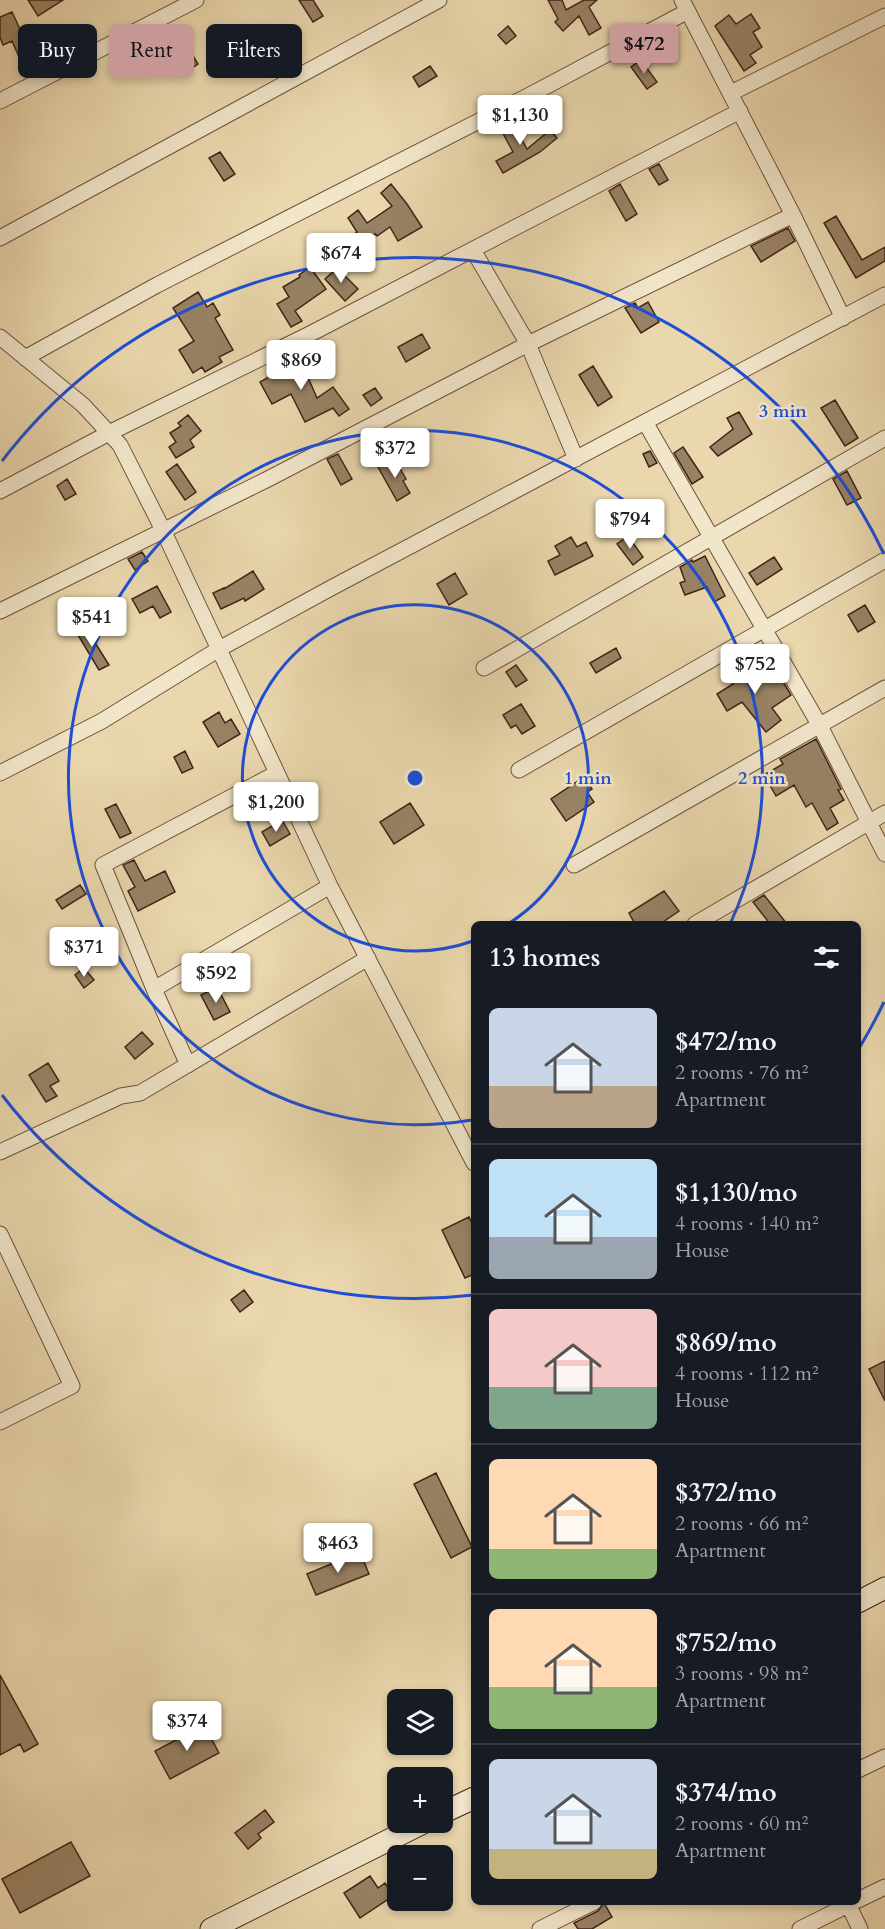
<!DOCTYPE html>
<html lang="en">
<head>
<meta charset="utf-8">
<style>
  :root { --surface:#171b24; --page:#242831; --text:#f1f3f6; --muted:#9ea1a6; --line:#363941; --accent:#c59692 }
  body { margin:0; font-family:Cardo,serif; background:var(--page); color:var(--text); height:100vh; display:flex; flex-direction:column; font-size:22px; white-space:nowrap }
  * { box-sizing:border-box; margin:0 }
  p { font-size:20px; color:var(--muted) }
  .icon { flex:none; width:33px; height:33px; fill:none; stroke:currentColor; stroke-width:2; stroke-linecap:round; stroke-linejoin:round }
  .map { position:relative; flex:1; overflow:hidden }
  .details { position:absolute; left:471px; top:921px; width:390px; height:984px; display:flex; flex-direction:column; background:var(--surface); border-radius:9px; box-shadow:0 3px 9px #0003 }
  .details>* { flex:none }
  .top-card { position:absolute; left:18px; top:24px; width:363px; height:54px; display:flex; gap:12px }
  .controls { position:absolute; left:387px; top:1689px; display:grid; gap:12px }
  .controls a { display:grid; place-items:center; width:66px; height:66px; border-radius:9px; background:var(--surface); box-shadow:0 3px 9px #0003; font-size:30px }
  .price { position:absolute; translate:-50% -51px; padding:0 14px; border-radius:6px; background:#fff; color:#222; font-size:20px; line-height:39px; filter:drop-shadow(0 2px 3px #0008) }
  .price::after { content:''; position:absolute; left:50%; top:36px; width:18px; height:14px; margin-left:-9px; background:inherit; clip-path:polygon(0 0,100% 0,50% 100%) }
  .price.active { background:var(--accent); color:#111 }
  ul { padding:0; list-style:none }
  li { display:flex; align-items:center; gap:18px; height:150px; padding:0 18px }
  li+li { border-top:2px solid var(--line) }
  li span { display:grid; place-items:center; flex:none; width:168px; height:120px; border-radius:9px; color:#555 }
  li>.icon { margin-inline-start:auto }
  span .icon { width:72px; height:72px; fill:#fffc; stroke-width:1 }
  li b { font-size:26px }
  h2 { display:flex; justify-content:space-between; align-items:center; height:72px; padding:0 18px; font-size:26px }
  .tag { padding:0 21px; border-radius:9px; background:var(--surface); box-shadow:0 3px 9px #0003; font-size:21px; line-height:54px }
  .tag.active { background:var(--accent); color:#111 }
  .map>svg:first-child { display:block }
</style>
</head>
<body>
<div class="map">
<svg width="885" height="1929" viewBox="0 0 885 1929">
  <rect width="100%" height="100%" fill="#ead7ad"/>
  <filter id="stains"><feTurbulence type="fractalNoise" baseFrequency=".00333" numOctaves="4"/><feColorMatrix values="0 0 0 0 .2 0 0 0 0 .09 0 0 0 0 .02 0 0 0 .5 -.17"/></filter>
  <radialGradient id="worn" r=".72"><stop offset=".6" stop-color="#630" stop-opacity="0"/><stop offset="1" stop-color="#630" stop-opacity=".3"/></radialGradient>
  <path fill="#988265" stroke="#3f2516" stroke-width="1.5" d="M 28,0 L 63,0 L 38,16 Z
    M 299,0 L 313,0 L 323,16 L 313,22 Z
    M 548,0 L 562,0 L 566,10 L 584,0 L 597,0 L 589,7 L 601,28 L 589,35 L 579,16 L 563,31 L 555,22 L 558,19 Z
    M 12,12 L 25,40 L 38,33 L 46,51 L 35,56 L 33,53 L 20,59 L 12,41 L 3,45 L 0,37 L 0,17 Z
    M 751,14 L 760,28 L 753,32 L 762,47 L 750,55 L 756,63 L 744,71 L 715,26 L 729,15 L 736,24 Z
    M 508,26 L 516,36 L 506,44 L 498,35 Z
    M 181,36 L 198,64 L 189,70 L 172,41 Z
    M 641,60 L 657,82 L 647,89 L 631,67 Z
    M 430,66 L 437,76 L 419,87 L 413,77 Z
    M 510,117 L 527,149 L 550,130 L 557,138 L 540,152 L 503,173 L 496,161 L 513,152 L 498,124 Z
    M 220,152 L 235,174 L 224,181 L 209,158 Z
    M 659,164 L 668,180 L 659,185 L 649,169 Z
    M 391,184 L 407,204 L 422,227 L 398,241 L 390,227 L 377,236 L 375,234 L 357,246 L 351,236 L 357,232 L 348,218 L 358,210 L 367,223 L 392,206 L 381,193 Z
    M 620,184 L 637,214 L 626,221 L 609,191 Z
    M 836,216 L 862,260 L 885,247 L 885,261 L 856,278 L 824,223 Z
    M 788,228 L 795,241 L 761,262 L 751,246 Z
    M 310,267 L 326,289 L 295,311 L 302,321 L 291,327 L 277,304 L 289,297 L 283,287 L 300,277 L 299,275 Z
    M 337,268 L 358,289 L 345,301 L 325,279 Z
    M 198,292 L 207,307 L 213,303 L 220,315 L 215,318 L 233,350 L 219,357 L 222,362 L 205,372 L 202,367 L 193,373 L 179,350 L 194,341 L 173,308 Z
    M 648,302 L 659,322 L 641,333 L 625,308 L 635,303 L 638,308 Z
    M 422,334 L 430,348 L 406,362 L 398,347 Z
    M 292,354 L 307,375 L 317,398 L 333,387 L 349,409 L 339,416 L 333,408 L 305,422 L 291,394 L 272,404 L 260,382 L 285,368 L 280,360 Z
    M 593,366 L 612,397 L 598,406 L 579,375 Z
    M 375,388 L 382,398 L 371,406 L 363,395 Z
    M 835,400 L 858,438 L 845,446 L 821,408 Z
    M 739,412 L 752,434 L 718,456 L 710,447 L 733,429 L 727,418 Z
    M 188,415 L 201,431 L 190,440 L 194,447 L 176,458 L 169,447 L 176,442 L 170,433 L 181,426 L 178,423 Z
    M 683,447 L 703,477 L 692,484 L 674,453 Z
    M 650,451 L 657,463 L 649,467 L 643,454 Z
    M 338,454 L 352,479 L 341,485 L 327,459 Z
    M 394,458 L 406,479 L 403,481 L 410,493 L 397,501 L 378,467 Z
    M 177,464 L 196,492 L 185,500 L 166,472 Z
    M 847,471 L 861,498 L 847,505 L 833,479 Z
    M 67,479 L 76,494 L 65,500 L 57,486 Z
    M 628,536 L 643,557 L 633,565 L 617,544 Z
    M 571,537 L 577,547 L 586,542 L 593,556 L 555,575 L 548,561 L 560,555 L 555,546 Z
    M 142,552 L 148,561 L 135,570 L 128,559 Z
    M 705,556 L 725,596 L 714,602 L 707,587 L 685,595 L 680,583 L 685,581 L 680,567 L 692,560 L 693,562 Z
    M 774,557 L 782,569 L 757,585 L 749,573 Z
    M 253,571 L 264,589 L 245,601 L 244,598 L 221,609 L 213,593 L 224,588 L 224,589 Z
    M 455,573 L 467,594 L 449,605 L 437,584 Z
    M 157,586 L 171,612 L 160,618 L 153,606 L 140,613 L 132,599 Z
    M 865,605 L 875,622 L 858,632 L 848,615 Z
    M 84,625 L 109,665 L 99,670 L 75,630 Z
    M 616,648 L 621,658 L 596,673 L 590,663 Z
    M 733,660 L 750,687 L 776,670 L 791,695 L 772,708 L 781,720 L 766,732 L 742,702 L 727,711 L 717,694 L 733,684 L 722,667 Z
    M 516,665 L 527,680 L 516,687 L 506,672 Z
    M 521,704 L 535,726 L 522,734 L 516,725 L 511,728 L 503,715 Z
    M 219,712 L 225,723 L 231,719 L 240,734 L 218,747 L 203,722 Z
    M 816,739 L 841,789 L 838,790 L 844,800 L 830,808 L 838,823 L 827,830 L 812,803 L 806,807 L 794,785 L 776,796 L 764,775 L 783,764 L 780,759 Z
    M 185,751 L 193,768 L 182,773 L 174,757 Z
    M 584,777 L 592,789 L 587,792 L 594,802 L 566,821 L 551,799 Z
    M 410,803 L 424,825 L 394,844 L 380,822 Z
    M 116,804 L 131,833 L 120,838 L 105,809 Z
    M 282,820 L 290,834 L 270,846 L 262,832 Z
    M 134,860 L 145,881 L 165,871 L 175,892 L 138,911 L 128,891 L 135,887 L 123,865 Z
    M 80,885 L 86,894 L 62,909 L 56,900 Z
    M 664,891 L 679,911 L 660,924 L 635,924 L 629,913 Z
    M 764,895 L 787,924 L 770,924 L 753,902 Z
    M 218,963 L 228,983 L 218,988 L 208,969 Z
    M 84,968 L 94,980 L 84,988 L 75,975 Z
    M 217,987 L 230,1012 L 214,1020 L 201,995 Z
    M 142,1032 L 153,1044 L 135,1059 L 125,1047 Z
    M 48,1063 L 59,1081 L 50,1086 L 57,1096 L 46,1102 L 29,1075 Z
    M 469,1217 L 474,1227 L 474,1274 L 465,1278 L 442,1230 Z
    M 244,1290 L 253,1302 L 240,1312 L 231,1300 Z
    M 885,1361 L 885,1401 L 869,1369 Z
    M 436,1473 L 472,1547 L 451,1558 L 414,1484 Z
    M 360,1552 L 369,1574 L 316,1595 L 307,1574 Z
    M 0,1675 L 38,1744 L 24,1752 L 20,1744 L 0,1755 Z
    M 204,1725 L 219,1753 L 170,1779 L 155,1751 Z
    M 265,1810 L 274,1822 L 258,1834 L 261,1838 L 248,1849 L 235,1833 Z
    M 71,1842 L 90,1876 L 20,1913 L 2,1879 Z
    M 370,1876 L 378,1888 L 385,1883 L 393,1896 L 360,1918 L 344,1893 Z
    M 604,1903 L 612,1917 L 592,1929 L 578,1929 L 574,1923 L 598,1911 Z"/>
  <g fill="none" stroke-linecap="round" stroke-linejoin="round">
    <defs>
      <path id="minor" d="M 682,0 L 793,215 L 843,318
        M 731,93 L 885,16
        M 0,101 L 196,0
        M 0,238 L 439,0
        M 473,250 L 528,344 L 576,459
        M 0,337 L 83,405 L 120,445 L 163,530 L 330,886 L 474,1163
        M 25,358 L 157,285 L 528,96 L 688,11
        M 645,422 L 820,726 L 885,854
        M 0,491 L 109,433 L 308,335 L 740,111
        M 0,611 L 268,479 L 528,344 L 793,215
        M 484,668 L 885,438
        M 519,770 L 885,560
        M 0,773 L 102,721 L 219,649 L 331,588 L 885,295
        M 574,865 L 885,688
        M 695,924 L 885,813
        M 154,989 L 330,886
        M 188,1065 L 154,989 L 103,865 L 277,773
        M 0,1152 L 121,1096 L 140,1093 L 368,958
        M 0,1234 L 72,1386 L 0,1422
        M 858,1770 L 885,1757
        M 858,1900 L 885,1887
        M 847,1902 L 860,1929
        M 540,1929 L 594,1902
        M 800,1929 L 854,1902"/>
      <path id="secondary" d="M 858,1602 L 885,1588
        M 442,1813 L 474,1798
        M 211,1929 L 425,1822"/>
    </defs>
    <use href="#minor" stroke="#6a523c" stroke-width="17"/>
    <use href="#secondary" stroke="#3f2516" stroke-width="23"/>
    <use href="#minor" stroke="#f1e5ca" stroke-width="15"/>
    <use href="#secondary" stroke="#f1e5ca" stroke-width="21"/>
  </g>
  <g fill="none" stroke="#1d4ed8" stroke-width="3">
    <path d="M473 941A173 173 0 1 1 508 924"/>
    <path d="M472 1120A347 347 0 1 1 731 922"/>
    <path d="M884 1002A520 520 0 0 1 858 1050M474 1295A520 520 0 0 1 2 1095M2 461A520 520 0 0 1 884 554"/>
  </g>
  <circle cx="415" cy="778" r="9" fill="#1d4ed8" stroke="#f1e5ca" stroke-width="3"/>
  <g font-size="18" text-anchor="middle" font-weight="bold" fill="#1d4ed8" stroke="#f1e5ca" stroke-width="5" stroke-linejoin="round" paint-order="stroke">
    <text x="783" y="417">3 min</text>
    <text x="588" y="784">1 min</text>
    <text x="762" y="784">2 min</text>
  </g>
  <rect width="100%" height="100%" filter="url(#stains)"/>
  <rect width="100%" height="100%" fill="url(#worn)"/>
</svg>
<div class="controls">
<a><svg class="icon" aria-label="layers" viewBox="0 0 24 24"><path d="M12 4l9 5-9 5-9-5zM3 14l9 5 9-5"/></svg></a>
<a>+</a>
<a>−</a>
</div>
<b class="price active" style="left:644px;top:75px">$472</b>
<b class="price" style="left:520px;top:146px">$1,130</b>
<b class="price" style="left:341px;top:284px">$674</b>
<b class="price" style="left:301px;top:391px">$869</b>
<b class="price" style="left:395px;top:479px">$372</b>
<b class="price" style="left:630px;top:550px">$794</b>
<b class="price" style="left:92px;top:648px">$541</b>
<b class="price" style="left:755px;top:695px">$752</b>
<b class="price" style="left:276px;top:833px">$1,200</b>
<b class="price" style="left:84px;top:978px">$371</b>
<b class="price" style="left:216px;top:1004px">$592</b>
<b class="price" style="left:338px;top:1574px">$463</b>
<b class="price" style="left:187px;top:1752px">$374</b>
<div class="top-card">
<a class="tag">Buy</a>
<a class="tag active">Rent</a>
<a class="tag">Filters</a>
</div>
<section class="details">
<h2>13 homes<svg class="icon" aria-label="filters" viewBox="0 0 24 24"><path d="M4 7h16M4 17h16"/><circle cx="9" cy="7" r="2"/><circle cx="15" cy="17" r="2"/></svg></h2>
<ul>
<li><span style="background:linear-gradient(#c9d6e8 65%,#b9a48a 0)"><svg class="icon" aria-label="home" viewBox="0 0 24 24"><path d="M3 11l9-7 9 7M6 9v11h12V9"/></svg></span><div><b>$472/mo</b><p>2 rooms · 76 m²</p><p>Apartment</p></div></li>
<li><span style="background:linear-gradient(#bfe0f5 65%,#9aa5b1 0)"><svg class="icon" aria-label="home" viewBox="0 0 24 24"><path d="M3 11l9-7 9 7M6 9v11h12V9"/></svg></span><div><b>$1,130/mo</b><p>4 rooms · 140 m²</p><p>House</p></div></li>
<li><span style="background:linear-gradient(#f6c9c9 65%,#7fa58c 0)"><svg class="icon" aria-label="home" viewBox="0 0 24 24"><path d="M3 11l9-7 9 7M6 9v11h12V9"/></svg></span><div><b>$869/mo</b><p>4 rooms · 112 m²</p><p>House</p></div></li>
<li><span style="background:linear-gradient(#ffd9b3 75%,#8fb573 0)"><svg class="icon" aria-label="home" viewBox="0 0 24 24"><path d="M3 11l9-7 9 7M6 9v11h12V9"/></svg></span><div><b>$372/mo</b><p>2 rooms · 66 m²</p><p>Apartment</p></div></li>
<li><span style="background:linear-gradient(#ffd9b3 65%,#8fb573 0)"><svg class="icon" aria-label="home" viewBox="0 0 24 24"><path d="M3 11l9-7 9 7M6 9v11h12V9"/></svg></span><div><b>$752/mo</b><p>3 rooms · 98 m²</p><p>Apartment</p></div></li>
<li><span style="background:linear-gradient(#c9d6e8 75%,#c2b280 0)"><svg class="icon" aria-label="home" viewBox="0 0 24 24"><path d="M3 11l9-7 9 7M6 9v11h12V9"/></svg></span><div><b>$374/mo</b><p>2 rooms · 60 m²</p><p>Apartment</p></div></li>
</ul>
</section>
</div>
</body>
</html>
